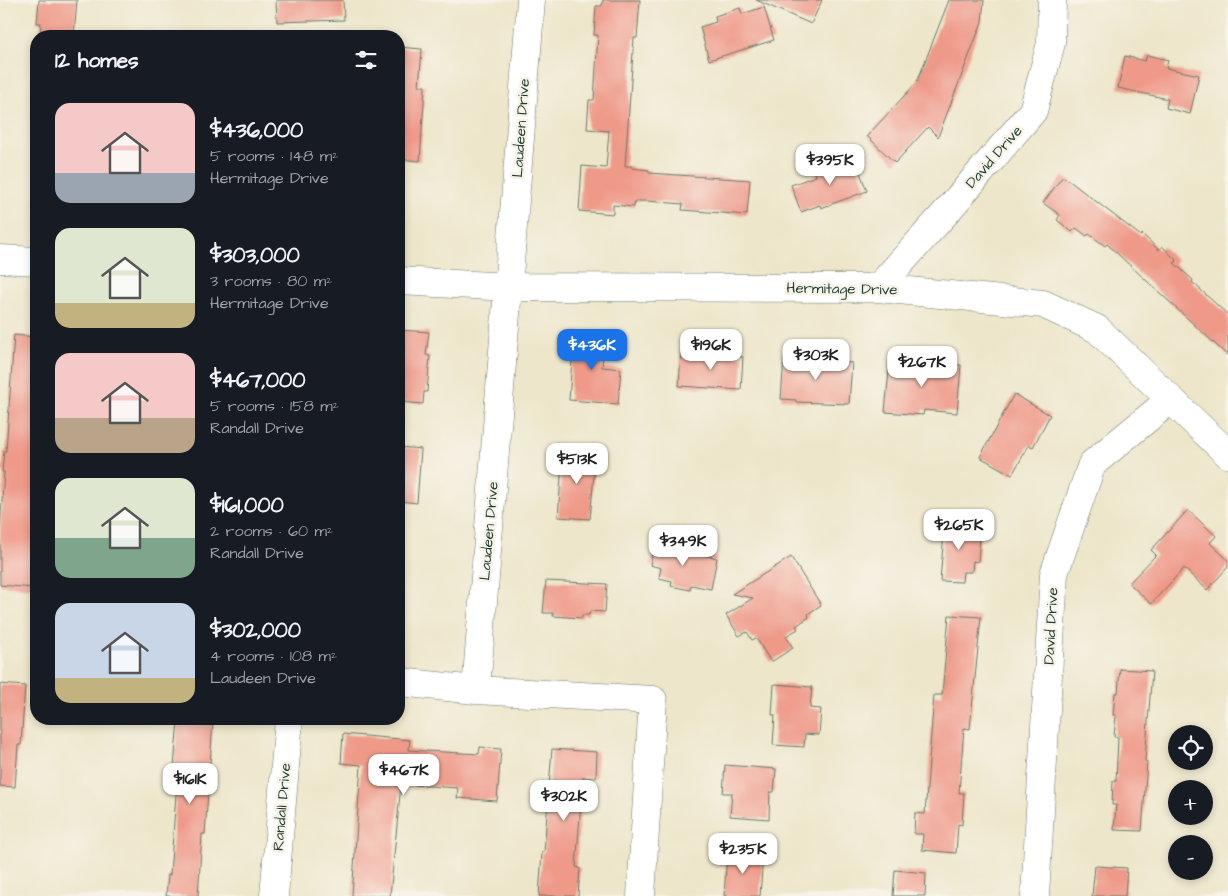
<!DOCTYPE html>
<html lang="en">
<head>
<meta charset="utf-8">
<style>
  :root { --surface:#171b24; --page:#242831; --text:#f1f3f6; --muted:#9ea1a6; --accent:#1a73e8 }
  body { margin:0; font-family:"Architects Daughter",sans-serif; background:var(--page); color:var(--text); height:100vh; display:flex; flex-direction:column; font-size:19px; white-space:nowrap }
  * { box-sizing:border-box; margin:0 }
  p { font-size:16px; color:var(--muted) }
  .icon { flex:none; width:28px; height:28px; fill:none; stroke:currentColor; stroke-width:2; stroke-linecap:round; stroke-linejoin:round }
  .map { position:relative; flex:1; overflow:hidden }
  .side { position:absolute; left:30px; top:30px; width:375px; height:695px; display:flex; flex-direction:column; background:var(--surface); border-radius:20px; box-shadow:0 2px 8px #0003 }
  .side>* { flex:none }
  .controls { position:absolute; left:1168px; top:725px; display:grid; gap:10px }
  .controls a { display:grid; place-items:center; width:45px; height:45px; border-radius:50%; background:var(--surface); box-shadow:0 2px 8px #0003; font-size:25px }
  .price { position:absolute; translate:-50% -42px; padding:0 11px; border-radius:10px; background:#fff; color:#222; font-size:16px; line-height:32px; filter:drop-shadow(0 1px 2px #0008) }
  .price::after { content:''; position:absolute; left:50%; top:30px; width:15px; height:11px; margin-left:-8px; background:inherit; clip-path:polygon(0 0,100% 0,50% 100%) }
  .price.current { background:var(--accent); color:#fff }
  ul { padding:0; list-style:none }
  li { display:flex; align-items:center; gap:15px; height:125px; padding:0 25px }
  li span { display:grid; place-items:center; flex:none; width:140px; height:100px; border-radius:15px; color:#555 }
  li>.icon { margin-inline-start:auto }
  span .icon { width:60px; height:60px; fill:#fffc; stroke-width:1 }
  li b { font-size:21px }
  h2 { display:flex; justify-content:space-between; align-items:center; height:60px; padding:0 25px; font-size:21px }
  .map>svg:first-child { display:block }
</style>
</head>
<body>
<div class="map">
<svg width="1228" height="896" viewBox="0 0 1228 896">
  <rect width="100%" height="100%" fill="#f7f3e8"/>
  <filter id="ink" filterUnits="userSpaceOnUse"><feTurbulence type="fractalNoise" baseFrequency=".02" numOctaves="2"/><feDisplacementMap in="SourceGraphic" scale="10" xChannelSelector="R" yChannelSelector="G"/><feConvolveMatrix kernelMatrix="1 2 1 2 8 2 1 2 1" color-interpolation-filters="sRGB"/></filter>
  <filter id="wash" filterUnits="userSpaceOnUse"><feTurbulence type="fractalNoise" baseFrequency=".0096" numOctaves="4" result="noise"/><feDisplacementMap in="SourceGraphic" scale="20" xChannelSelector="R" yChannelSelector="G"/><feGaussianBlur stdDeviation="1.12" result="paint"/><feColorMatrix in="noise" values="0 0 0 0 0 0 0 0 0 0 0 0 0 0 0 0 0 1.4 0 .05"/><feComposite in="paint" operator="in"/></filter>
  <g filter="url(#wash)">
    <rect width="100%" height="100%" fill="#ede6ca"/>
    <g id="blocks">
      <path fill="#ef9988" d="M 39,0 L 77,0 L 74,36 L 40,36 L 41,23 L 37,23 Z
        M 276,0 L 343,0 L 344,20 L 277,22 Z
        M 603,0 L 640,0 L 637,38 L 634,38 L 625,166 L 632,166 L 632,168 L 649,170 L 649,173 L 750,180 L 747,215 L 682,210 L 683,204 L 647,201 L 635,201 L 634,207 L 613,205 L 613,214 L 579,211 L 582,166 L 606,168 L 609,131 L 587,129 L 589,100 L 594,100 L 598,35 L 594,35 L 596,6 L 602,6 Z
        M 756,0 L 822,0 L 811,24 Z
        M 949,0 L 984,0 L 982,22 L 938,137 L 928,127 L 895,163 L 867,136 L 917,82 Z
        M 764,7 L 774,40 L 709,60 L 700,27 L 716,22 L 715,16 L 740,8 L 742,14 Z
        M 399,47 L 422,49 L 419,86 L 425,86 L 420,161 L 399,159 Z
        M 1147,55 L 1168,60 L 1166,68 L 1199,75 L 1190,114 L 1166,108 L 1168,99 L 1118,88 L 1125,56 L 1145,61 Z
        M 854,157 L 867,191 L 821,208 L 820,205 L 801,212 L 791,185 L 816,176 L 815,171 Z
        M 1063,176 L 1141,236 L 1142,234 L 1159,250 L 1162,246 L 1177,261 L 1174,263 L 1193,280 L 1192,282 L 1228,315 L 1228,356 L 1107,244 L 1105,246 L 1089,234 L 1087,236 L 1076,228 L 1072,232 L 1057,220 L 1060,215 L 1043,203 Z
        M 400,330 L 429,332 L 426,355 L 430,356 L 427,392 L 424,392 L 423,404 L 399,402 Z
        M 574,332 L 605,334 L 602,367 L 621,369 L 618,404 L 569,400 Z
        M 14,335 L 36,337 L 36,542 L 33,588 L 0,585 L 0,529 L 4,472 L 2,472 L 4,451 L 6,451 Z
        M 681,352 L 727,354 L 727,355 L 743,357 L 741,390 L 679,386 Z
        M 784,358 L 852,363 L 849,404 L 796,402 L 796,400 L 781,399 Z
        M 890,360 L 939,365 L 939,363 L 961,365 L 957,413 L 924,410 L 923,415 L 885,412 Z
        M 1014,394 L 1050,415 L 1033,447 L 1029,445 L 1012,475 L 980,457 Z
        M 399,447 L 421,449 L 417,503 L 399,501 Z
        M 563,450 L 596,453 L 590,519 L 558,517 Z
        M 1188,510 L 1216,536 L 1210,543 L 1228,560 L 1228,567 L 1207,590 L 1184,568 L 1151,604 L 1129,583 L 1156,555 L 1151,550 Z
        M 945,521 L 977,524 L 976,537 L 980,537 L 978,562 L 973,561 L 972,572 L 963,572 L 962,582 L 940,581 Z
        M 655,541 L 680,547 L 679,550 L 717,558 L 711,589 L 691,585 L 690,590 L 671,586 L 672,581 L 659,578 L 661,568 L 650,565 Z
        M 791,557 L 821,605 L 808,614 L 809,617 L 796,626 L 798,629 L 786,636 L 793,648 L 771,662 L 756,638 L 752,640 L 747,632 L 739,636 L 726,615 L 753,598 L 732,594 Z
        M 546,581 L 607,584 L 605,612 L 590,611 L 589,615 L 582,615 L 582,618 L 553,616 L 553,613 L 543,613 Z
        M 949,615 L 981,617 L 970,729 L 964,728 L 959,793 L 964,793 L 962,825 L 958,824 L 956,853 L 922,850 L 923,834 L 914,834 L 915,813 L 925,814 L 934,695 L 942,695 Z
        M 1120,669 L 1152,671 L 1145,761 L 1147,762 L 1142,831 L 1114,830 L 1116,805 L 1112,805 L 1113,781 L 1116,781 L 1118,737 L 1114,737 L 1116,715 L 1113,715 L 1115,693 L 1118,693 Z
        M 0,684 L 25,686 L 21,745 L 18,745 L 15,787 L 0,786 Z
        M 774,684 L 812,687 L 810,708 L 821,709 L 819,735 L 805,734 L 804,747 L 773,745 L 775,715 L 772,715 Z
        M 178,719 L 212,719 L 212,721 L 213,722 L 205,834 L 202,834 L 198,896 L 166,896 L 168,875 L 170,875 L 178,768 L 174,767 Z
        M 343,734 L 410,740 L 409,750 L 479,754 L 480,747 L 501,749 L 497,801 L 457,798 L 458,788 L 401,784 L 390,896 L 352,896 L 361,765 L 341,763 Z
        M 552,749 L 597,752 L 596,778 L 583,777 L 576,867 L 580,868 L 578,896 L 539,896 L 542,852 L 544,852 Z
        M 725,765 L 776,769 L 774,792 L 770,792 L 769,819 L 730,816 L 732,793 L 723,793 Z
        M 727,854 L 763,856 L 760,896 L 724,896 Z
        M 1095,866 L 1127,868 L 1125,896 L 1092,896 Z
        M 895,870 L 926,873 L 925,896 L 893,896 Z"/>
    </g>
  </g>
  <g filter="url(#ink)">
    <use href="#blocks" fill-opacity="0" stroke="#677868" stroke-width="1"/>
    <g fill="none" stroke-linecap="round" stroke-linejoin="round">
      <defs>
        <path id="minor" d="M 0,259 L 36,261
          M 399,281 L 509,287 L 878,288 L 1043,304 L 1097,329 L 1228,454
          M 878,288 L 948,210 L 1033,111 L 1051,43 L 1052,0
          M 399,682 L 476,690 L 653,700 L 641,896
          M 476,690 L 531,0
          M 274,896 L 289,719
          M 1035,896 L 1054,574 L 1092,464 L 1170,400"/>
      </defs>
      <use href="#minor" stroke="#677868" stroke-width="29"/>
      <use href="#minor" stroke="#fff" stroke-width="28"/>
    </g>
  </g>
  <g text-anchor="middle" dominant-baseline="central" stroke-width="5" stroke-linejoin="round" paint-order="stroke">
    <g font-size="15" fill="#1f3d34" stroke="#f7f3e8">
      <text transform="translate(521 128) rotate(-86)">Laudeen Drive</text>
      <text transform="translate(994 157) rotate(-49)">David Drive</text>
      <text transform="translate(842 289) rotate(1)">Hermitage Drive</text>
      <text transform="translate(489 531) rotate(-85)">Laudeen Drive</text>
      <text transform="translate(1051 626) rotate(-87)">David Drive</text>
      <text transform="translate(282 807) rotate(-85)">Randall Drive</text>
    </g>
  </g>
</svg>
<div class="controls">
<a><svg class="icon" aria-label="locate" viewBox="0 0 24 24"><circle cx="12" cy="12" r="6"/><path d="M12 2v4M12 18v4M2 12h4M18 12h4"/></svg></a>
<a>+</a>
<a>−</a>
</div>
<b class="price" style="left:830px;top:186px">$395K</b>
<b class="price current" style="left:592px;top:371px">$436K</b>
<b class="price" style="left:711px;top:371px">$196K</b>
<b class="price" style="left:816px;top:381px">$303K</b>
<b class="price" style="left:922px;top:388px">$267K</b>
<b class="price" style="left:577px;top:485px">$513K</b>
<b class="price" style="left:959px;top:551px">$265K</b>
<b class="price" style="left:683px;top:567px">$349K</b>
<b class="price" style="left:404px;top:796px">$467K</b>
<b class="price" style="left:190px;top:805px">$161K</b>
<b class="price" style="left:564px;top:822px">$302K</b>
<b class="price" style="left:743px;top:875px">$235K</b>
<section class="side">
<h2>12 homes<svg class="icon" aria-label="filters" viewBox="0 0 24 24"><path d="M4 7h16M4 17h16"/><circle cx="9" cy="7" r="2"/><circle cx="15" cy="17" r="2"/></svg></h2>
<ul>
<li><span style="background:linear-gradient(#f6c9c9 70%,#9aa5b1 0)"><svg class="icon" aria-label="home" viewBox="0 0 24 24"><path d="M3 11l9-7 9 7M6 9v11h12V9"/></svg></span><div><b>$436,000</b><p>5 rooms · 148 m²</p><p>Hermitage Drive</p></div></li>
<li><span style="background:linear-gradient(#dfe7d0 75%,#c2b280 0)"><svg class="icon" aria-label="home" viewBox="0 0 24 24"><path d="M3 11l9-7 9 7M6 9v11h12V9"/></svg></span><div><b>$303,000</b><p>3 rooms · 80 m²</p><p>Hermitage Drive</p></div></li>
<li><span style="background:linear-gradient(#f6c9c9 65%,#b9a48a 0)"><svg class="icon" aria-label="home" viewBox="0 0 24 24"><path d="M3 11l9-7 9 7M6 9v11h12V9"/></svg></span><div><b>$467,000</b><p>5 rooms · 158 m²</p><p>Randall Drive</p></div></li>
<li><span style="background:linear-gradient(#dfe7d0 60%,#7fa58c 0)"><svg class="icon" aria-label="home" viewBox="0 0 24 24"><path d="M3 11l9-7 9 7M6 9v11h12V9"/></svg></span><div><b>$161,000</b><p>2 rooms · 60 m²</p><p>Randall Drive</p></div></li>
<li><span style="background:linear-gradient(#c9d6e8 75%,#c2b280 0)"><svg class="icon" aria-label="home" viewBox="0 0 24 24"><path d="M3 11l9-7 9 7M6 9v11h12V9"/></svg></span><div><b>$302,000</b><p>4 rooms · 108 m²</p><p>Laudeen Drive</p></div></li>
</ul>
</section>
</div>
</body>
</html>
